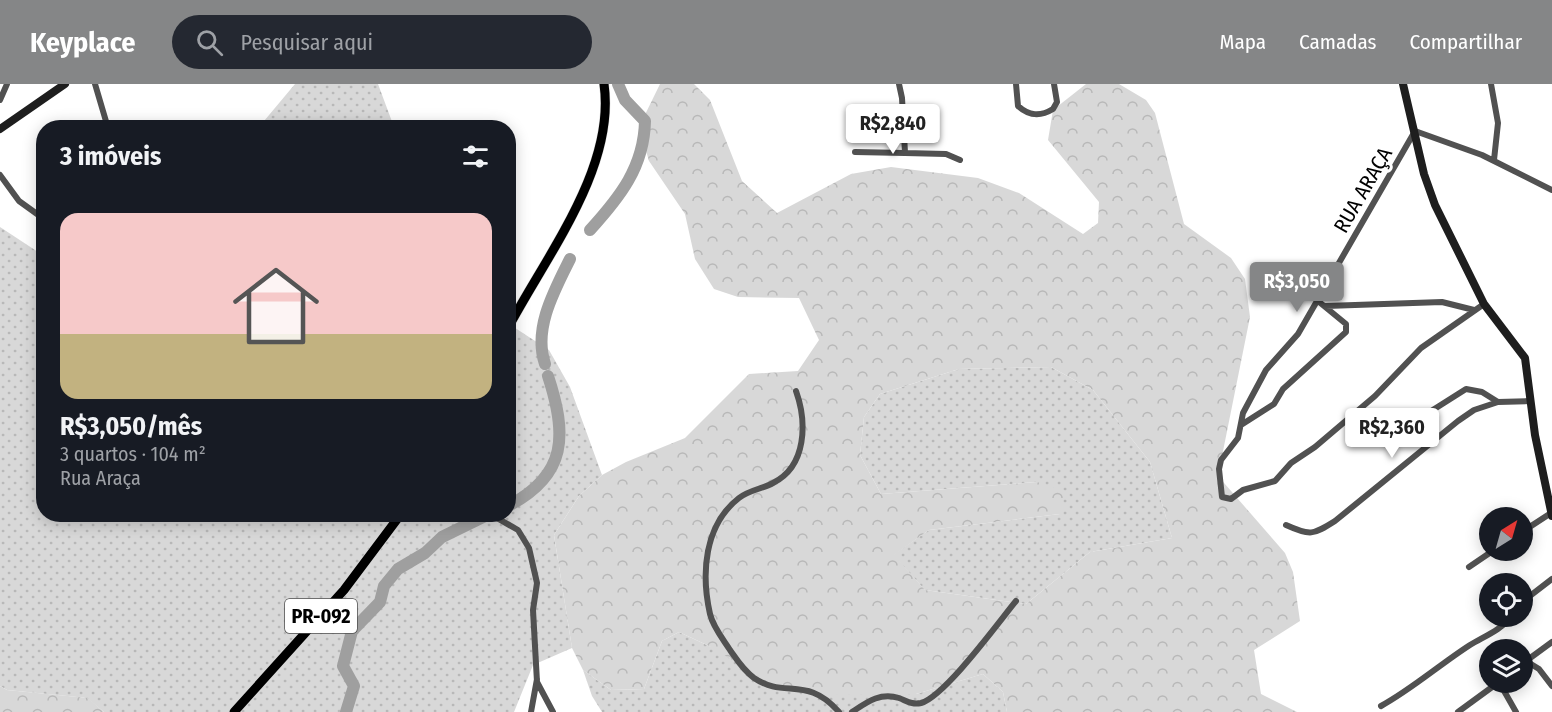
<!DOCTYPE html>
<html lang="pt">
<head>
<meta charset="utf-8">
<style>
  :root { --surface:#171b24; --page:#242831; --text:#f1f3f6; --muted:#9ea1a6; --accent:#858687 }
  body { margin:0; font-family:"Fira Sans Condensed",sans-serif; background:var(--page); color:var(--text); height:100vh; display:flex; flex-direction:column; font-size:22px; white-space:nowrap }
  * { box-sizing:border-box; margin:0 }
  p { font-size:20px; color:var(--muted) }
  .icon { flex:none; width:33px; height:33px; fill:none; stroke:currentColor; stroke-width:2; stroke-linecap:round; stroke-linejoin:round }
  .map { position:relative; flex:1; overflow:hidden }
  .details { position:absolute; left:36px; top:36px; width:480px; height:402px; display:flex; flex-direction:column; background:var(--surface); border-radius:24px; box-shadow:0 3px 15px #0003 }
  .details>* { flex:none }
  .needle { width:39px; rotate:37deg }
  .buttons { position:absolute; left:1479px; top:423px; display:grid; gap:12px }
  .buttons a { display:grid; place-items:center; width:54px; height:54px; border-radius:50%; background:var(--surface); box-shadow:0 3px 15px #0003; font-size:30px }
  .price { position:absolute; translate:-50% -51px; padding:0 14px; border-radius:6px; background:#fff; color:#222; font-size:20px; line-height:39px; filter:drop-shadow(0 2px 3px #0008) }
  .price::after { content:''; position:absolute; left:50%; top:36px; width:18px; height:14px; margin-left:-9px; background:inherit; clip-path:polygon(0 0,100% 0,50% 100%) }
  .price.on { background:var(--accent); color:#fff }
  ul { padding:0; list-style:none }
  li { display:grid; align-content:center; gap:12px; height:318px; padding:0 24px }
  li span { display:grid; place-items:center; height:186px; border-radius:18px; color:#555 }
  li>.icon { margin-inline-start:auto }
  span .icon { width:108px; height:108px; fill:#fffc; stroke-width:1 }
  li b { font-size:26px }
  h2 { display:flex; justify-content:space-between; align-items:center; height:72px; padding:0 24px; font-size:26px }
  header { display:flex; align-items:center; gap:36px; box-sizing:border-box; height:84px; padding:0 30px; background:var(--accent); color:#fff }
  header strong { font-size:28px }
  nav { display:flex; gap:33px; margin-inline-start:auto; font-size:21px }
  .search { width:420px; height:54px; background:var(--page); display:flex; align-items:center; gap:15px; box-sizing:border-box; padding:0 21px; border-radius:33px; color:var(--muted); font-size:22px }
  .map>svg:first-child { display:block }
</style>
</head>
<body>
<header>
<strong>Keyplace</strong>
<div class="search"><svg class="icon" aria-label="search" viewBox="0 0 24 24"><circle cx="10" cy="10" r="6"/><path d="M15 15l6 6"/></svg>Pesquisar aqui</div>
<nav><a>Mapa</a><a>Camadas</a><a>Compartilhar</a></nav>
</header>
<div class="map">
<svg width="1552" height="628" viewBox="0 0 1552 628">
  <defs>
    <pattern id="grass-dots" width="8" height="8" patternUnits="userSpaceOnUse" patternTransform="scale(1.5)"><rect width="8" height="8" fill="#d8d8d8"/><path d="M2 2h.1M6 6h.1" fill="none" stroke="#b8b8b8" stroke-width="1.8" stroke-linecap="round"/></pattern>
    <pattern id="forest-crowns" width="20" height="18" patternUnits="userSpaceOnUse" patternTransform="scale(1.5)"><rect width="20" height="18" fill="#d8d8d8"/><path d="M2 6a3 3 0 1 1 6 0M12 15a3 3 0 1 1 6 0" fill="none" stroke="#b8b8b8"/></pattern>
  </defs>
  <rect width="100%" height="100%" fill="#fff"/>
  <path fill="url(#grass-dots)" d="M 295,0 L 378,0 L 394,43 L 259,43 Z
    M 0,143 L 38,168 L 43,169 L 44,430 L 508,430 L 509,240 L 549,266 L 570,303 L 602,391 L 579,412 L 554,451 L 572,564 L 533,581 L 514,628 L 104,628 L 87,614 L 7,606 L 0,602 Z
    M 1051,283 L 1093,306 L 1150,378 L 1172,454 L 1090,468 L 1026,520 L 925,506 L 893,471 L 929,446 L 1060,430 L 1037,398 L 881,410 L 860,371 L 864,333 L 880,310 L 959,285 Z
    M 679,548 L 709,562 L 916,610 L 983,590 L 1003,608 L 1007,628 L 602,628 L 592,612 L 583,586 L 611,606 L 644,605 L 662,557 Z"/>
  <path fill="url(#forest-crowns)" fill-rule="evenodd" d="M 660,0 L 694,0 L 710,16 L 742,97 L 777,129 L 851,90 L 891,83 L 978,94 L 1019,109 L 1083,150 L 1098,139 L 1099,118 L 1048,56 L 1053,26 L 1086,0 L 1119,0 L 1146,16 L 1155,29 L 1184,140 L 1231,174 L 1245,195 L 1250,233 L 1218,392 L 1285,469 L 1293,488 L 1300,537 L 1254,566 L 1261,610 L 1297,628 L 1007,628 L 1003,608 L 983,590 L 916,610 L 812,611 L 770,599 L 709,562 L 679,548 L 662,557 L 644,605 L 611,606 L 583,586 L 572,564 L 554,451 L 579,412 L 602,391 L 626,378 L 685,354 L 749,290 L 798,287 L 819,256 L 799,214 L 738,213 L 714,205 L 695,175 L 685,130 L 649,77 L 639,43 ZM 1051,283 L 1093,306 L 1150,378 L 1172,454 L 1090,468 L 1026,520 L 925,506 L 894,471 L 929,446 L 1060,430 L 1065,407 L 1037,398 L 881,410 L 860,371 L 864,333 L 880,310 L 959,285 Z
    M 0,602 L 7,606 L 88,614 L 104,628 L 0,628 Z"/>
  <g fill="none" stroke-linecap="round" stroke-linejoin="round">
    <path stroke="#9f9f9f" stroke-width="12" d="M 590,146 C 620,113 644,83 645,37 L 625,16 L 618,0
      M 545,280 C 533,245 554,207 570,175
      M 508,422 C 568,391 567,350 548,292
      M 346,628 L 354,602 L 343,582 L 352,547 L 380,518 L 384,502 L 398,485 L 425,469 L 442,453 L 489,430"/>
    <defs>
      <path id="primary" d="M 508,244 C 546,172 616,84 604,0
        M 234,628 L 344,506 L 401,430"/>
    </defs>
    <use href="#primary" stroke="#dbdbdb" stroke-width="10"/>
    <path stroke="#515151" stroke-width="6" d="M 95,0 L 108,44
      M 899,0 L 902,14 L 905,69 L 946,70 L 960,76
      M 1016,0 L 1018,22 C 1029,32 1040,33 1053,25 L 1057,18 L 1054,0
      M 1491,0 L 1498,39 L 1494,76
      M 0,16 L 7,0
      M 855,68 L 905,69
      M 0,91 L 19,117 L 44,135
      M 1484,220 L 1421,264 L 1375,312 L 1315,363 L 1291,379 L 1275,397 L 1243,406 L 1231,415 L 1222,413 L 1219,385 L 1221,376 L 1238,354 L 1243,329 L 1266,286 L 1298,250 L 1415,47 L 1482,71 L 1552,106
      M 1326,222 L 1442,218 L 1474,226
      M 796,307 C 807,338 807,382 773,399 C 762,405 749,406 739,414 C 704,441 701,490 710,530 C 713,543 723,555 730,566 C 737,576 743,586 754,594 C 785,615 807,591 839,628
      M 1417,336 L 1466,305 L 1482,308 L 1498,318 L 1531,317
      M 1241,341 L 1274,320 L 1283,305 L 1346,248 L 1346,240 L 1318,217
      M 490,430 L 518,446 L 529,464 L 537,499 L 533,526 L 537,598 L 553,628
      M 1286,441 C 1310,452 1313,451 1335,437 L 1458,337 L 1474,326 L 1498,318
      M 1522,448 L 1551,429
      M 1469,483 L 1494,466
      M 1522,518 L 1552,495
      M 1526,577 L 1539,585 L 1552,602
      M 1522,580 L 1552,558
      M 1381,622 C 1412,605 1439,581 1470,561 C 1485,552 1501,546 1512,532
      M 531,628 L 537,595
      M 852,628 C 867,618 880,608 899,614 C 907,617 912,621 921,619 C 945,612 998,539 1016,517
      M 1458,628 L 1499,598 L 1516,628"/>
    <path stroke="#1e1e1e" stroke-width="8" d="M 1403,0 L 1424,90 L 1435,121 L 1484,220 L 1525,274 L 1535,351 L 1552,432
      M 0,45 L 65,0"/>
    <use href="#primary" stroke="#000" stroke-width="9"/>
  </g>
  <g text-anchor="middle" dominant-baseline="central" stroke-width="6" stroke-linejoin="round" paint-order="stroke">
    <rect fill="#fff" stroke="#4c4c4c" stroke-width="1.5" x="285" y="515" width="72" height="34" rx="4.5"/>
    <g font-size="20" font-weight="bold" fill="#000">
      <text x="321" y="532">PR-092</text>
    </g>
    <g font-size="21" fill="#000" stroke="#fff">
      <text transform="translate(1363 106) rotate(-60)">RUA ARAÇA</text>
    </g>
  </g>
</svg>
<div class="buttons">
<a><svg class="needle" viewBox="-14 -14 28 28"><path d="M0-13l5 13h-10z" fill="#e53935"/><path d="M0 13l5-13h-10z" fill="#9ea1a6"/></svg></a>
<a><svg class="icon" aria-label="locate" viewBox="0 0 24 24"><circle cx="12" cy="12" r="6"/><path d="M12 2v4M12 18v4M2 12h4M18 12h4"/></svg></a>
<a><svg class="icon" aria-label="layers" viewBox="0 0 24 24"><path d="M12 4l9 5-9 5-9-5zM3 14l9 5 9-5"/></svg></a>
</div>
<b class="price" style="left:893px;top:71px">R$2,840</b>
<b class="price on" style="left:1297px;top:229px">R$3,050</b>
<b class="price" style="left:1392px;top:375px">R$2,360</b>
<section class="details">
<h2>3 imóveis<svg class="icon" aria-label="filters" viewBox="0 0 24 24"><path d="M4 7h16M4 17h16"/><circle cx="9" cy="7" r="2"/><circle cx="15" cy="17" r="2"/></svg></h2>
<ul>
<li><span style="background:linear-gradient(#f6c9c9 65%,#c2b280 0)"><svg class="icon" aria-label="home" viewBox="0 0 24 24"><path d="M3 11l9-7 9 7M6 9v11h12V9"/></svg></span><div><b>R$3,050/mês</b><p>3 quartos · 104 m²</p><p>Rua Araça</p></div></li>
</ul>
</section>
</div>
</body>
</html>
